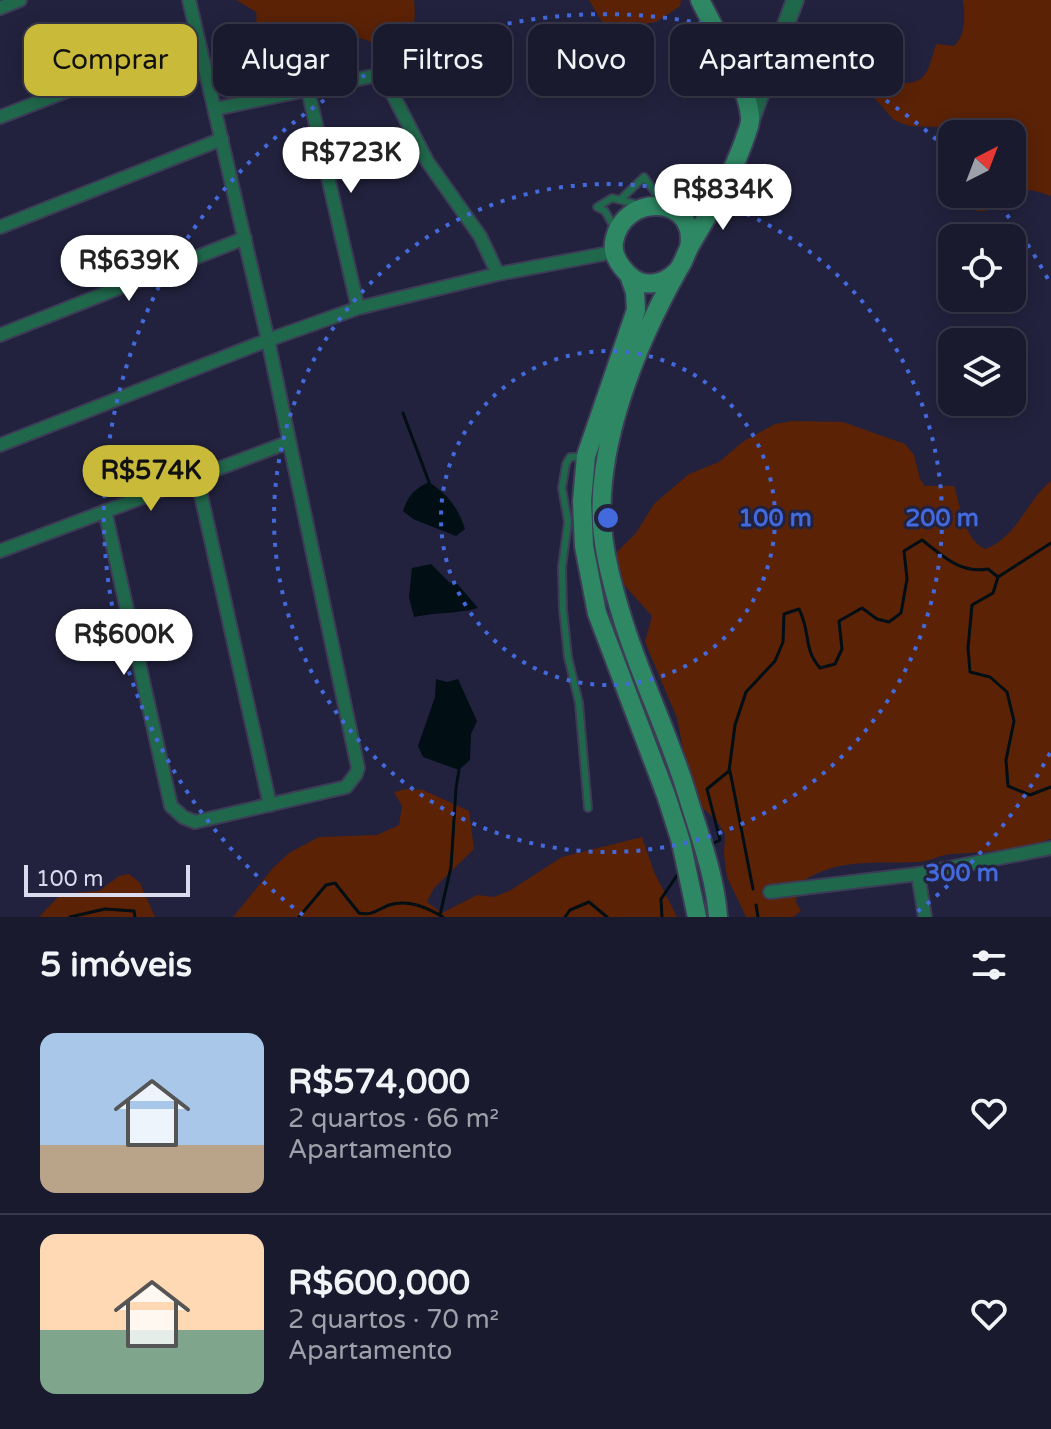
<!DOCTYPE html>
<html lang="pt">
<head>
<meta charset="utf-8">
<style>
  :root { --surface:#1a1a2e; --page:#232336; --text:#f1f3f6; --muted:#9fa1aa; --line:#38384a; --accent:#c9ba3a }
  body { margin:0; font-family:"Varela Round",sans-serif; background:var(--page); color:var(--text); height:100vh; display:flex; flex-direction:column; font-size:30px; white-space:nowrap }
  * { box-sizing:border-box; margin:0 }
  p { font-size:26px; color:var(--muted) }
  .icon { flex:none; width:44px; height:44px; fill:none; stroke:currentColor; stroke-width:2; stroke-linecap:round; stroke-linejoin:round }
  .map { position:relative; height:917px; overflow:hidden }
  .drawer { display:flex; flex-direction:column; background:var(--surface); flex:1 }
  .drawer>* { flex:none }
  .top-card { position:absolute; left:24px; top:24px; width:1004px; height:72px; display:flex; gap:16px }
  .needle { width:52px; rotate:42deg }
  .tools { position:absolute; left:938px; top:120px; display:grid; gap:16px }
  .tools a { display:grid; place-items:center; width:88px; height:88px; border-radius:16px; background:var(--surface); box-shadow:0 4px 20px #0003,0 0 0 2px var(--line); font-size:40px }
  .scale { position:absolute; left:24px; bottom:20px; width:166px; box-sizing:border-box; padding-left:8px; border:4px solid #dadbee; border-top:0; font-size:22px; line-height:28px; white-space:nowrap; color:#dadbee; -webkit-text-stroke:6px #22223e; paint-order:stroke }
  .price { position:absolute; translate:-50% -68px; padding:0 18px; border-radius:28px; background:#fff; color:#222; font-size:26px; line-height:52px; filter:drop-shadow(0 2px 4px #0008) }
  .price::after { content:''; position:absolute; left:50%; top:48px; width:24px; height:18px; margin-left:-12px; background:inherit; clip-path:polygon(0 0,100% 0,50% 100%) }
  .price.on { background:var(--accent); color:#111 }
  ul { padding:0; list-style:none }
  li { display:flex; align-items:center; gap:24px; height:200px; padding:0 40px }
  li+li { border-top:2px solid var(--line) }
  li span { display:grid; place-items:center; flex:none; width:224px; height:160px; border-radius:16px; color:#555 }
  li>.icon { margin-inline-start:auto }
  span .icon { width:96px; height:96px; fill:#fffc; stroke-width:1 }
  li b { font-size:34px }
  h2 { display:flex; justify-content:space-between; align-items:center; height:96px; padding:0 40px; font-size:34px }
  .pill { padding:0 28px; border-radius:16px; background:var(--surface); box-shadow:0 4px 20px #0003,0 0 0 2px var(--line); font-size:28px; line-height:72px }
  .pill.on { background:var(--accent); color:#111 }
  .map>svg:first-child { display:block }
</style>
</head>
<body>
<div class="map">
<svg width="1051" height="917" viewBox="0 0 1051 917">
  <rect width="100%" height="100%" fill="#22223e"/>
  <path fill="#5b2206" d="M 236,0 L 414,0 C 417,29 412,32 390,49 C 375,47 365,35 349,38 C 320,45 302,83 270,67 C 264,64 259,62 256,55 C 248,40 259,27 256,12 Z
    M 589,0 L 681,0 L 680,6 L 656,22 L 607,30 Z
    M 963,0 L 1051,0 L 1051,196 C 1041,193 1030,188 1019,191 C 1003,195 992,217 974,210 L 974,201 L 977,194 L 1012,194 L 1012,134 L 969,134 L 940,127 L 909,126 L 894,120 L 855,76 L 848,53 L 849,50 L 878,60 L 891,82 C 927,87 927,74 936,44 L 954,46 C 966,36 965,15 963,0 Z
    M 793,421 L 843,422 L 905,444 L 914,455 L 920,479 L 925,486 L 954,486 C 960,505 965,541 985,549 C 1017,538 1026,501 1051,481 L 1051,839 C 1020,850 986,852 953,854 C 941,854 929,862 917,862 C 875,864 833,857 798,885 L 796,902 L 801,911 L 793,917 L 746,917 L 727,877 L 724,855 L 725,834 L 717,821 L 693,799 L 677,718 L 645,642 L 652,616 L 609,568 L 613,556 L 636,533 L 654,504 L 689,474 L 719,462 L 744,441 L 775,424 Z
    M 406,789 L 423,790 L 469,811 L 474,849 L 434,888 L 427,902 L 442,913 L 477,895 L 494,897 L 511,890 L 562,857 L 642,837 L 654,872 L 677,917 L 233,917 L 273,868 L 289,853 L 319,837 L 377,835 L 399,825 L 402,806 L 394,792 Z
    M 129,874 L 140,883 L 155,917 L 39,917 L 58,897 L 70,893 L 99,891 L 119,876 Z"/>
  <path fill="#010e14" d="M 429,482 C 448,495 458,507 465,529 L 456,536 L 413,519 L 403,511 C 408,495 415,489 429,482 Z
    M 431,564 L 450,583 L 454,580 L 478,608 C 456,614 437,612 414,617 L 409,597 L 412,568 Z
    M 436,679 L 447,682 L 458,679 L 477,721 L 471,734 L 470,760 L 459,770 L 423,757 L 418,746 L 435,697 Z"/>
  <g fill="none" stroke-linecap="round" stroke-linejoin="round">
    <path stroke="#010e14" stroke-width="3" d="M 403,413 L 429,482
      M 998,577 L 1051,543
      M 730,771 L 753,889
      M 710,845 L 720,840 L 707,789 L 729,771 L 735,725 L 746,692 L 775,661 L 783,642 L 784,614 L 799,609 C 811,633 803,649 820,668 L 835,664 L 842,649 L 839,621 L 862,608 L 877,619 L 889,622 L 901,613 L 907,579 L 904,551 L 922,540 C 943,556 960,574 988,569 L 998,577 L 993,593 L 972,605 L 968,648 L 970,672 L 990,677 L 1007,692 L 1014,721 L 1006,760 L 1008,786 L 1030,795 L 1051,787
      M 756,905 L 758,917
      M 440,915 L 451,867 L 456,788 L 459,770
      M 70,917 L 105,909 L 134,911 L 135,917
      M 299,917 L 326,885 L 335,883 L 359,913 C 372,916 377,910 389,905 C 408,899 426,907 443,917
      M 565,917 L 570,910 L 589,902 L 607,917
      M 662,917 L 661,899 L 680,871"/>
    <defs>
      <path id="service" d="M 622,198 L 644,177 L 663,203
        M 615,229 L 605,211 L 597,207 L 612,198 L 640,205
        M 582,457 L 570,457 L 566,464 L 562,488 L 568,522 L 562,567 L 563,609 L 568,657 L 579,703 L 588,808"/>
      <path id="minor" d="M 0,8 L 20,0
        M 308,90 L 358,308
        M 215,109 L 373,76 L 382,79 L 390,89 L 427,161 L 480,236 L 498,274
        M 0,117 L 198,40
        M 0,227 L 222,139
        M 0,335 L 245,238
        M 0,445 L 268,340 L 358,308 L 498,274 L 614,252
        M 197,477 L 270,805
        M 105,511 L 171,806 L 183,817 L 195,822 L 346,787 L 356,774 L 358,768 L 268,340 L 189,0
        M 0,551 L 289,442
        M 918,874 L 925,917
        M 770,892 L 918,874 L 1051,848"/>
      <path id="tertiary" d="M 751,120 L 795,0"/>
      <path id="secondary" d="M 689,248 C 699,195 623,191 614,242 C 612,254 620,266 628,274 C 643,289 663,285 677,271 C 683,265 686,252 691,244 C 712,208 730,180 744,141 C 746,134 751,125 750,118 C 749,87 714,29 700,0
        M 678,270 C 637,343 593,449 603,535 C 606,562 614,591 622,617 C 640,677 669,734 687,794 C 699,834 715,875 718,917
        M 629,275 L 635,292 L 636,310 L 586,456 L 582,501 L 584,546 L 597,613 L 666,795 L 681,842 L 697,917"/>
    </defs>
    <use href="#service" stroke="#3c3c57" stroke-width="10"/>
    <use href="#minor" stroke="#3c3c57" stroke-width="16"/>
    <use href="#tertiary" stroke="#3c3c57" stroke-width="20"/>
    <use href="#secondary" stroke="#3c3c57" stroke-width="22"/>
    <use href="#service" stroke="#20684b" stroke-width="6"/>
    <use href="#minor" stroke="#20684b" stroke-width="12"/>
    <use href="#tertiary" stroke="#20684b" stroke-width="16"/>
    <use href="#secondary" stroke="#2e8864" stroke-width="18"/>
  </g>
  <g fill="none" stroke="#436adc" stroke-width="4" stroke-dasharray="4 8">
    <circle cx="608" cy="518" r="167"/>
    <circle cx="608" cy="518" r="334"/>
    <path d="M1050 753A501 501 0 0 1 913 915M303 915A501 501 0 1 1 950 152M992 196A501 501 0 0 1 1050 283"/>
  </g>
  <circle cx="608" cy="518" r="12" fill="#436adc" stroke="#22223e" stroke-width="4"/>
  <g font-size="24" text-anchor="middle" font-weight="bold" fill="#436adc" stroke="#22223e" stroke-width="6" stroke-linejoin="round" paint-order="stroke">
    <text x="775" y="526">100 m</text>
    <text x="942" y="526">200 m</text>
    <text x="962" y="881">300 m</text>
  </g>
</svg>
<div class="tools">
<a><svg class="needle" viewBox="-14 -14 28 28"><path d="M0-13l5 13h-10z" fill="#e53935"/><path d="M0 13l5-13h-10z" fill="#9fa1aa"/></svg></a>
<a><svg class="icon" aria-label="locate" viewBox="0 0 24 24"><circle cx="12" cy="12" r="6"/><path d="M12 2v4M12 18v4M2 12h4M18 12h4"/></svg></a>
<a><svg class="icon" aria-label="layers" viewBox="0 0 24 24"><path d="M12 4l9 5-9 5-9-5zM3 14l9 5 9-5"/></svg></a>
</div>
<div class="scale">100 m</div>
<b class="price" style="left:351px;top:195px">R$723K</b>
<b class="price" style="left:723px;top:232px">R$834K</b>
<b class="price" style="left:129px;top:303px">R$639K</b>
<b class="price on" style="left:151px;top:513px">R$574K</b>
<b class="price" style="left:124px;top:677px">R$600K</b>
<div class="top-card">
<a class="pill on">Comprar</a>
<a class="pill">Alugar</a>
<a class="pill">Filtros</a>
<a class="pill">Novo</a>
<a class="pill">Apartamento</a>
</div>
</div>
<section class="drawer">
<h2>5 imóveis<svg class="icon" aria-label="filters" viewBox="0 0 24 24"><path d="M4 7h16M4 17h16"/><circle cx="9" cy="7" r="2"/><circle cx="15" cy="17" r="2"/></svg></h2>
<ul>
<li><span style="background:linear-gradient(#a9c7e8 70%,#b9a48a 0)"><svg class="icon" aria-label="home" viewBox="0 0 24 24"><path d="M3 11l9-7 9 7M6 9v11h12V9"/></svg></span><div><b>R$574,000</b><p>2 quartos · 66 m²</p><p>Apartamento</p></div><svg class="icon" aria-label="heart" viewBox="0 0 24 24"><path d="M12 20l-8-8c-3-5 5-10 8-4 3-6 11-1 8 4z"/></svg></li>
<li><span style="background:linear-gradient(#ffd9b3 60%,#7fa58c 0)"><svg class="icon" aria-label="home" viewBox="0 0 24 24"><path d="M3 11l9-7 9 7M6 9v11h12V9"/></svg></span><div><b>R$600,000</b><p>2 quartos · 70 m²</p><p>Apartamento</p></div><svg class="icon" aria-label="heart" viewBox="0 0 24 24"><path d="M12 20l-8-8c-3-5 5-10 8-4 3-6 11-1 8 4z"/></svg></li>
</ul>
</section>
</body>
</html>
